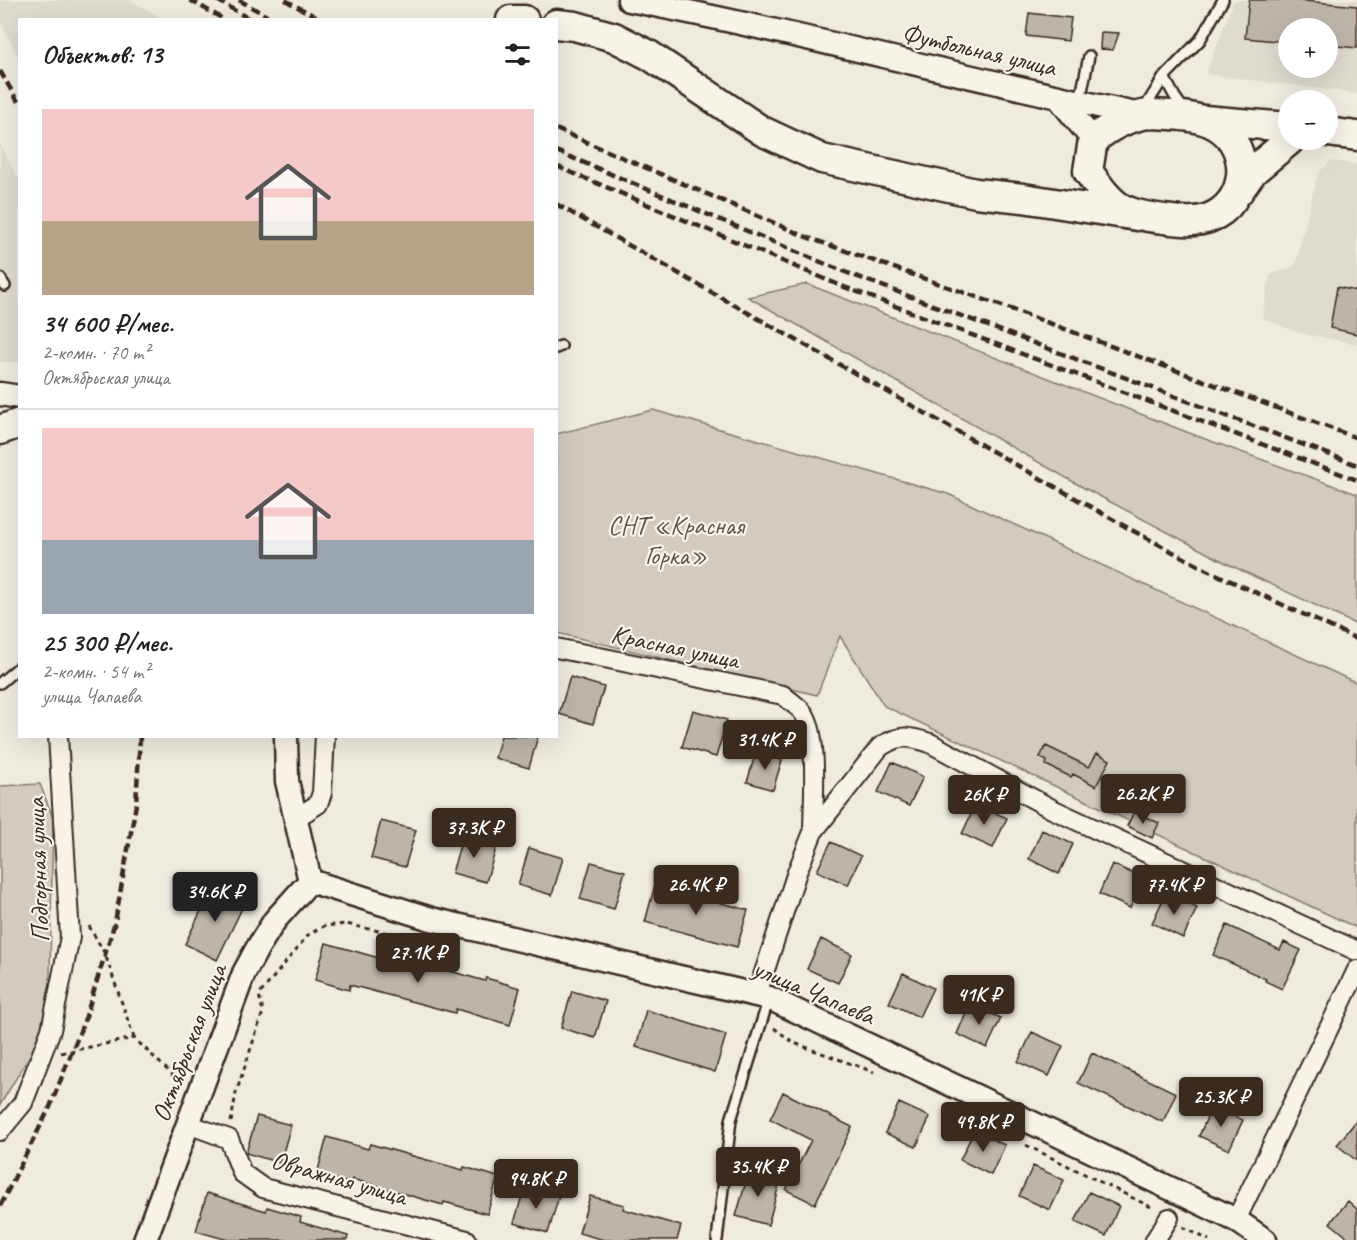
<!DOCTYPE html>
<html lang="ru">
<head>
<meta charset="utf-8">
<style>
  :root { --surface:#fff; --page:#f2f2f2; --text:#202124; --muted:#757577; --line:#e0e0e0; --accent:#3b2a1e }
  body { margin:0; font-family:Caveat,sans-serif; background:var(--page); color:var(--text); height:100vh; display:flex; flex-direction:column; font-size:22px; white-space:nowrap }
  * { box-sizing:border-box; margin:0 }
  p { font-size:20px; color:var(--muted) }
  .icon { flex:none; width:33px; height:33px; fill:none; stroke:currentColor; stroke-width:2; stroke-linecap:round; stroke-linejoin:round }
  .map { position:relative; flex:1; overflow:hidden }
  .panel { position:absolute; left:18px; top:18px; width:540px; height:720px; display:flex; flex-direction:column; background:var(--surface); border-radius:0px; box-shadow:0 6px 24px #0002 }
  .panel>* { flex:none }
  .controls { position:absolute; left:1278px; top:18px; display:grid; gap:12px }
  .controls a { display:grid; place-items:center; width:60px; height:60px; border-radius:50%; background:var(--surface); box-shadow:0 6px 24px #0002; font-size:30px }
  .price { position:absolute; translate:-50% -51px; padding:0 14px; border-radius:6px; background:var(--accent); color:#fff; font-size:20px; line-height:39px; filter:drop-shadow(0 2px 3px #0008) }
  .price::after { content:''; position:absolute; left:50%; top:36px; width:18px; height:14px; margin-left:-9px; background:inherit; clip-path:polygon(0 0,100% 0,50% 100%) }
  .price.current { background:#222; color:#fff }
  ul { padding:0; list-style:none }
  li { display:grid; align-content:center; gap:12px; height:318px; padding:0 24px }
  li+li { border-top:2px solid var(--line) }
  li span { display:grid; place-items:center; height:186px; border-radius:0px; color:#555 }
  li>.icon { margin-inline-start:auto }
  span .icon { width:108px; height:108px; fill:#fffc; stroke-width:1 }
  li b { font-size:26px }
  h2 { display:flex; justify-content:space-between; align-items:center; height:72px; padding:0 24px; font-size:26px }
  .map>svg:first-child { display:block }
</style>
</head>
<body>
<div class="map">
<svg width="1357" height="1240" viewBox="0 0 1357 1240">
  <rect width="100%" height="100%" fill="#efebe0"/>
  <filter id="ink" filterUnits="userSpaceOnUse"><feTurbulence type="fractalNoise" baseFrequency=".0167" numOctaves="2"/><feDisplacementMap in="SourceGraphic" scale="12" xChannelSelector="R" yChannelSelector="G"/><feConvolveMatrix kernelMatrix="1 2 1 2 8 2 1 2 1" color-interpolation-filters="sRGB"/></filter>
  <g filter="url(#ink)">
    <path fill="#e0dbd0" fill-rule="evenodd" d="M 0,0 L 130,0 L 164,19 L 20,20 L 19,58 L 0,21 Z
      M 1234,0 L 1357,0 L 1357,94 L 1206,74 ZM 1288,28 L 1328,28 L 1328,68 L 1288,68 Z
      M 0,144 L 19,180 L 19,362 L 0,362 Z
      M 1330,161 L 1357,164 L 1357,344 L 1299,333 L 1262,318 L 1270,275 L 1295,266 L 1318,173 Z"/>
    <path fill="#d1cbc0" stroke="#867a6f" stroke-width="1.5" d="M 807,284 L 1197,436 L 1357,494 L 1357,625 L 1226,563 L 1084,488 L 748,297 Z
      M 653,410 L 948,494 L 1357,683 L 1357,928 L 884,706 L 840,636 L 817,695 L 557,633 L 556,434 Z
      M 40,784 L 53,818 L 49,1024 L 0,1105 L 0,786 Z"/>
    <path fill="#bdb5aa" stroke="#3b2a1e" stroke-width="1.5" d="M 1249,0 L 1293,0 L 1357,6 L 1357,48 L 1328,45 L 1328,28 L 1288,28 L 1288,42 L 1245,38 Z
      M 1029,13 L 1071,18 L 1068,41 L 1026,36 Z
      M 1101,32 L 1119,33 L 1113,50 L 1100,49 Z
      M 1337,287 L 1357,291 L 1357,334 L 1330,328 Z
      M 570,677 L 604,687 L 593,724 L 559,714 Z
      M 693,710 L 727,720 L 716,757 L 682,747 Z
      M 501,736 L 538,736 L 529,768 L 495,758 Z
      M 1046,746 L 1089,767 L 1097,753 L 1110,760 L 1096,786 L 1073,774 L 1071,777 L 1046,765 L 1047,761 L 1040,757 Z
      M 756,752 L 782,760 L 773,790 L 747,782 Z
      M 892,762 L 923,777 L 909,806 L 878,792 Z
      M 976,804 L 1007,818 L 993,848 L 962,834 Z
      M 1134,812 L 1159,823 L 1152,838 L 1127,826 Z
      M 381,821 L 416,830 L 405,867 L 371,858 Z
      M 1042,830 L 1073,844 L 1059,874 L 1029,859 Z
      M 463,835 L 497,845 L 486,882 L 452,873 Z
      M 831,842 L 861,856 L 848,885 L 817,871 Z
      M 529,848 L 563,858 L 552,895 L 518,885 Z
      M 591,862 L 625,871 L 614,909 L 580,899 Z
      M 1112,864 L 1143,878 L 1130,908 L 1099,894 Z
      M 655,885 L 748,910 L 737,947 L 645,922 Z
      M 213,886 L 245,902 L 217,960 L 185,944 Z
      M 1166,893 L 1197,908 L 1183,938 L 1152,923 Z
      M 1227,925 L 1280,950 L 1284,942 L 1301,950 L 1282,989 L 1265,981 L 1266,979 L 1213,955 Z
      M 821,939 L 852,954 L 838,983 L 807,969 Z
      M 326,943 L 379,958 L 380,954 L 431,968 L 432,966 L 485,981 L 486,978 L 520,988 L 510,1025 L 456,1009 L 455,1013 L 350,985 L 349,990 L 315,980 Z
      M 903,973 L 933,988 L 919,1017 L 889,1003 Z
      M 572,991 L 606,1001 L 595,1038 L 561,1028 Z
      M 970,1004 L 1001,1018 L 987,1048 L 957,1034 Z
      M 646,1010 L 726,1035 L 715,1072 L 636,1047 Z
      M 1032,1032 L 1063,1046 L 1049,1076 L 1018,1062 Z
      M 1092,1053 L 1176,1093 L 1163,1122 L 1078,1083 Z
      M 783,1092 L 852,1127 L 815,1204 L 786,1190 L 811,1140 L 770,1119 Z
      M 899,1103 L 930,1117 L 916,1147 L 885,1133 Z
      M 1212,1106 L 1243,1120 L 1229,1150 L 1199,1136 Z
      M 257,1116 L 291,1125 L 280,1163 L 246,1153 Z
      M 1357,1120 L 1357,1161 L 1337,1145 Z
      M 974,1131 L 1005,1145 L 991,1175 L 960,1160 Z
      M 327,1137 L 368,1149 L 370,1144 L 463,1170 L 464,1167 L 498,1177 L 487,1214 L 444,1202 L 443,1205 L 352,1179 L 350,1184 L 317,1174 Z
      M 1033,1166 L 1064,1180 L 1050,1210 L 1019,1196 Z
      M 749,1171 L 780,1181 L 768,1225 L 736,1216 Z
      M 525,1186 L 559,1196 L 548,1233 L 514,1223 Z
      M 1089,1192 L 1119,1206 L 1106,1236 L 1075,1222 Z
      M 207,1193 L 266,1211 L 267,1207 L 301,1217 L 300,1222 L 348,1236 L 347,1240 L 228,1240 L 196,1231 Z
      M 590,1196 L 624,1205 L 623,1209 L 681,1226 L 677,1240 L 604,1240 L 579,1233 Z
      M 1348,1201 L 1357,1209 L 1357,1240 L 1351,1240 L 1330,1223 Z"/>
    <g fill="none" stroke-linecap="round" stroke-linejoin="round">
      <defs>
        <path id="service" d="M 1164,77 L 1175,97 L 1185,111
          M 1080,101 L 1089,56
          M 1144,109 L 1164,77 L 1200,40 L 1223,0
          M 0,278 L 5,286
          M 556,348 L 561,346
          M 0,683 L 20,666
          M 717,1240 L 731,1120 L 769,998"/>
        <path id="minor" d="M 556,648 L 783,695 C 789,701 800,707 804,714 C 819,736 813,805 813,832
          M 296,818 L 318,804 L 322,793 L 325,736
          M 757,994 L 797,872 L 813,832 L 880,747 C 900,734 908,736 930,743 L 1052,809 L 1357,951
          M 188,1124 L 229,1139 L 242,1173 L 263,1188 L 467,1240
          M 0,1131 L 23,1103 L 51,1030 L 70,937 L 58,736
          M 1236,1220 L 1357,970
          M 1155,1240 L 1169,1218"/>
        <path id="tertiary" d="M 629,0 C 801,33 969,79 1140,115
          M 1058,97 L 1093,140
          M 0,394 L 20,397
          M 286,736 L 287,781 L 310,881
          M 310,881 L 431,919 L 769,998 L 1182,1194 L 1236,1220 L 1265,1240
          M 145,1240 L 244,973 L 258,947 L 275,920 L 310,881"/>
        <path id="primary" d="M 511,20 L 524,20
          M 556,24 L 575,26 L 614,37 L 649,55 L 762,131 L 822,159 L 976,193 L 1023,198 L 1137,216
          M 1150,114 C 1170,115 1199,115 1217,126 C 1252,147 1249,203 1209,218 C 1195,223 1180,221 1164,219 C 1121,214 1112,207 1088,171 L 1093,140 C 1110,126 1128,116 1150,114 Z
          M 1204,120 L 1288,127
          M 1328,132 L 1357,136
          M 1238,192 L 1253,171 L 1290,140
          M 0,430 L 20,423"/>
      </defs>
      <use href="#service" stroke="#3b2a1e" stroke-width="14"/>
      <use href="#minor" stroke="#3b2a1e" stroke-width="22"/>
      <use href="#tertiary" stroke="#3b2a1e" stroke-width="27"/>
      <use href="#primary" stroke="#3b2a1e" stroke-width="33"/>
      <path stroke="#3b2a1e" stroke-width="3" stroke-dasharray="4.5 4.5" stroke-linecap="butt" d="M 89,926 L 105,954 L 134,1038
        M 774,1028 L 794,1043 L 874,1072
        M 61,1053 L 134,1038 L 181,1083
        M 231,1122 L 236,1093 L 263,1012 L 259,995 L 308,935 L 324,926 L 346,924 L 453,947
        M 1026,1145 L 1155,1209
        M 1183,1227 L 1209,1240"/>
      <use href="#service" stroke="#f7f3e8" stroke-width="9"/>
      <use href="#minor" stroke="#f7f3e8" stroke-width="18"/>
      <use href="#tertiary" stroke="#f7f3e8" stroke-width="22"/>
      <use href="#primary" stroke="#f7f3e8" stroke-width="28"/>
      <path stroke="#3b2a1e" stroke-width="4.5" stroke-dasharray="9 4.5" stroke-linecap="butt" d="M 190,0 L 225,20
        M 217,0 L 251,20
        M 239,0 L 274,20
        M 285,0 L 322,20
        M 0,71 L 20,105
        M 556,129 L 809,238 L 1022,313 L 1357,438
        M 556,151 L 845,272 L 1357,465
        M 556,166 L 839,285 L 1357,480
        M 556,204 L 1128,528 L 1207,570 L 1357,639
        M 0,1206 L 50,1107 L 86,1016 L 115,922 L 136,804 L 140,736"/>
    </g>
  </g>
  <g text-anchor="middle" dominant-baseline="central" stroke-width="4.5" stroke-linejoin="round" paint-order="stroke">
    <g font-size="26" fill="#3b2a1e" stroke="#f7f3e8">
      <text transform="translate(979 50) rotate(13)">Футбольная улица</text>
      <text transform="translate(675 647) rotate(12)">Красная улица</text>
      <text transform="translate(38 870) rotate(-92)">Подгорная улица</text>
      <text transform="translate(814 992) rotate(23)">улица Чапаева</text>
      <text transform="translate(189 1043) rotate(-69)">Октябрьская улица</text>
      <text transform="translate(339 1178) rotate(16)">Овражная улица</text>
    </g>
    <g font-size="26" fill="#605246" stroke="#f7f3e8">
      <text x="676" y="525">СНТ «Красная<tspan x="676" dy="30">Горка»</tspan></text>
    </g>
  </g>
</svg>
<div class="controls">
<a>+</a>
<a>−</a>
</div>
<b class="price" style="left:765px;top:771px">31.4K ₽</b>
<b class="price" style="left:1143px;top:825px">26.2K ₽</b>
<b class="price" style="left:984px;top:826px">26K ₽</b>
<b class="price" style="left:474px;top:859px">37.3K ₽</b>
<b class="price" style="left:696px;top:916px">26.4K ₽</b>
<b class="price" style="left:1174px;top:916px">77.4K ₽</b>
<b class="price current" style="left:215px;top:923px">34.6K ₽</b>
<b class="price" style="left:418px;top:984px">27.1K ₽</b>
<b class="price" style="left:979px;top:1026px">41K ₽</b>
<b class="price" style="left:1221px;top:1128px">25.3K ₽</b>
<b class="price" style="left:983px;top:1153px">49.8K ₽</b>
<b class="price" style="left:758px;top:1198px">35.4K ₽</b>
<b class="price" style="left:536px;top:1210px">94.8K ₽</b>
<section class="panel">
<h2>Объектов: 13<svg class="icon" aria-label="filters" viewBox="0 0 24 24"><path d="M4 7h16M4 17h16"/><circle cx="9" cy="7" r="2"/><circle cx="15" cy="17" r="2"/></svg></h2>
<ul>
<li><span style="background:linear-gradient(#f6c9c9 60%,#b9a48a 0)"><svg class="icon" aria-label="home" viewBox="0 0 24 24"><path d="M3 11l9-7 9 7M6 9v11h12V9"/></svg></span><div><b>34 600 ₽/мес.</b><p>2-комн. · 70 m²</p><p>Октябрьская улица</p></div></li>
<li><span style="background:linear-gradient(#f6c9c9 60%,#9aa5b1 0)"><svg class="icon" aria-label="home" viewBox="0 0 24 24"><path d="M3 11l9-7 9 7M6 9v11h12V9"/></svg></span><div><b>25 300 ₽/мес.</b><p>2-комн. · 54 m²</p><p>улица Чапаева</p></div></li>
</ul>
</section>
</div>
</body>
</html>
